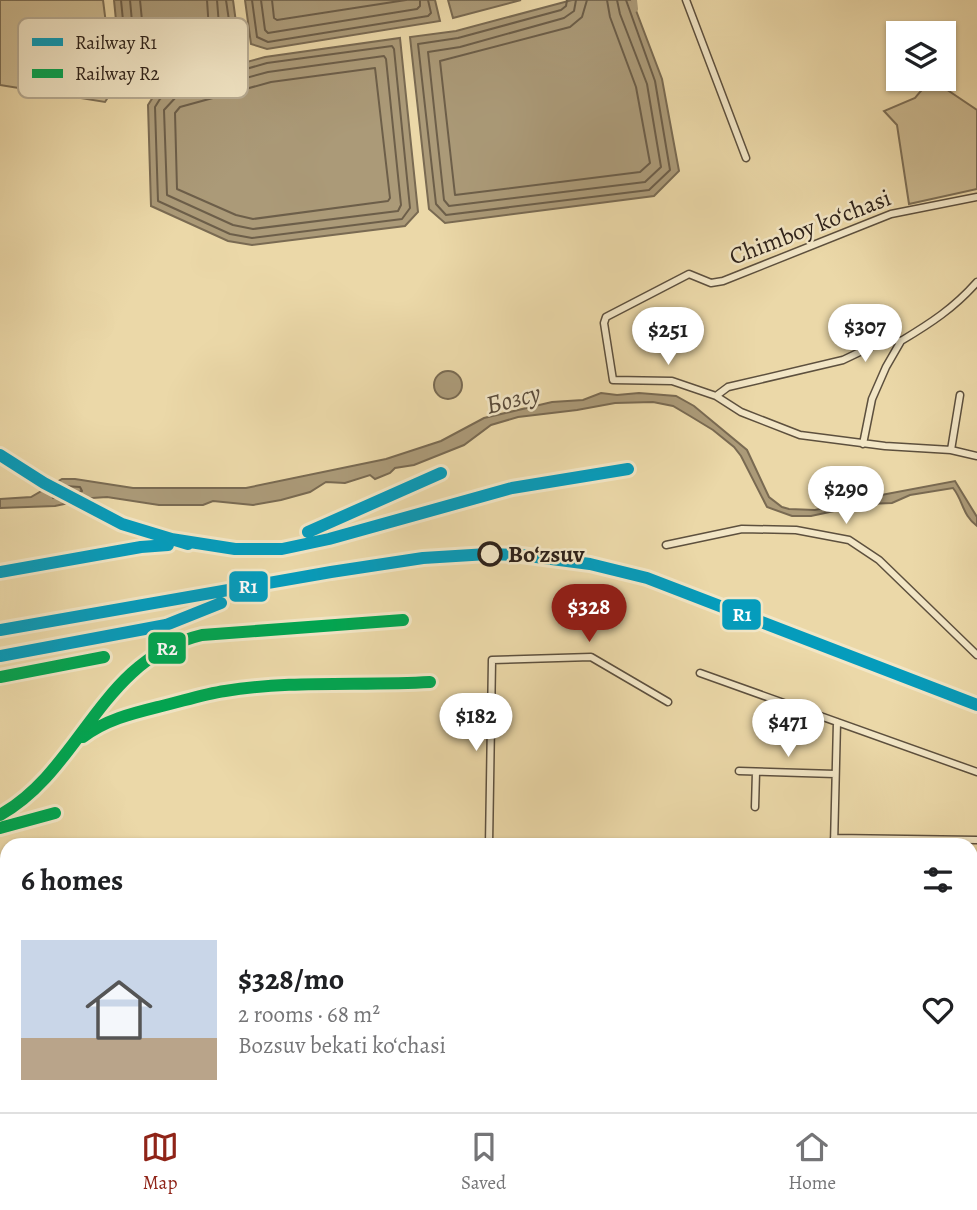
<!DOCTYPE html>
<html lang="en">
<head>
<meta charset="utf-8">
<style>
  :root { --surface:#fff; --page:#f2f2f2; --text:#202124; --muted:#757577; --line:#e0e0e0; --accent:#8f2418 }
  body { margin:0; font-family:Alegreya,serif; background:var(--page); color:var(--text); height:100vh; display:flex; flex-direction:column; font-size:26px; white-space:nowrap }
  * { box-sizing:border-box; margin:0 }
  p { font-size:23px; color:var(--muted) }
  .icon { flex:none; width:38px; height:38px; fill:none; stroke:currentColor; stroke-width:2; stroke-linecap:round; stroke-linejoin:round }
  .map { position:relative; flex:1; overflow:hidden }
  .side { position:absolute; left:0px; top:838px; width:978px; height:275px; display:flex; flex-direction:column; background:var(--surface); border-radius:21px 21px 0 0; box-shadow:0 2px 5px #0004 }
  .side>* { flex:none }
  .buttons { position:absolute; left:886px; top:21px; display:grid; gap:14px }
  .buttons a { display:grid; place-items:center; width:70px; height:70px; border-radius:0px; background:var(--surface); box-shadow:0 2px 5px #0004; font-size:35px }
  .price { position:absolute; translate:-50% -60px; padding:0 16px; border-radius:24px; background:#fff; color:#222; font-size:23px; line-height:46px; filter:drop-shadow(0 2px 4px #0008) }
  .price::after { content:''; position:absolute; left:50%; top:42px; width:21px; height:16px; margin-left:-10px; background:inherit; clip-path:polygon(0 0,100% 0,50% 100%) }
  .price.selected { background:var(--accent); color:#fff }
  ul { padding:0; list-style:none }
  li { display:flex; align-items:center; gap:21px; height:175px; padding:0 21px }
  li span { display:grid; place-items:center; flex:none; width:196px; height:140px; border-radius:0px; color:#555 }
  li>.icon { margin-inline-start:auto }
  span .icon { width:84px; height:84px; fill:#fffc; stroke-width:1 }
  li b { font-size:30px }
  h2 { display:flex; justify-content:space-between; align-items:center; height:84px; padding:0 21px; font-size:30px }
  .dock { display:flex; justify-content:space-around; align-items:center; height:98px; border-top:2px solid var(--line); background:var(--surface); font-size:19px; color:var(--muted) }
  .dock a { display:grid; justify-items:center; gap:4px }
  .dock .selected { color:var(--accent) }
  .map>svg:first-child { display:block }
</style>
</head>
<body>
<div class="map">
<svg width="977" height="1112" viewBox="0 0 977 1112">
  <rect width="100%" height="100%" fill="#ebd8a8"/>
  <filter id="stains"><feTurbulence type="fractalNoise" baseFrequency=".00286" numOctaves="4"/><feColorMatrix values="0 0 0 0 .2 0 0 0 0 .09 0 0 0 0 .02 0 0 0 .5 -.17"/></filter>
  <radialGradient id="worn" r=".72"><stop offset=".6" stop-color="#630" stop-opacity="0"/><stop offset="1" stop-color="#630" stop-opacity=".3"/></radialGradient>
  <path fill="#cbb990" stroke="#7c6e55" stroke-width="2" d="M 0,0 L 103,0 L 114,88 L 105,102 L 0,85 Z
    M 931,79 L 977,110 L 977,189 L 909,204 L 897,125 L 884,111 L 915,98 Z"/>
  <path fill="#ab9a78" stroke="#796a52" stroke-width="2" d="M 114,0 L 233,0 L 239,45 L 233,51 L 149,71 L 130,88 L 122,82 Z
    M 245,0 L 435,0 L 440,21 L 267,49 L 251,44 Z
    M 448,0 L 521,0 L 453,18 Z
    M 572,0 L 632,0 L 662,79 L 679,171 L 654,196 L 445,223 L 429,209 L 410,37 L 456,31 Z
    M 400,38 L 418,212 L 405,226 L 252,245 L 228,241 L 151,206 L 148,105 L 155,94 L 169,83 L 265,57 Z
    M434 385a14 14 0 1 1 28 0a14 14 0 1 1-28 0Z
    M 601,393 L 617,395 L 639,393 L 676,396 L 694,406 L 747,450 L 769,497 L 782,507 L 789,509 L 815,510 L 876,496 L 955,481 L 977,517 L 977,526 C 962,515 964,502 953,488 L 910,495 L 892,503 L 867,504 L 811,516 L 792,516 L 767,507 L 741,456 L 734,447 L 713,430 L 690,416 L 673,406 L 653,402 L 615,403 L 577,410 L 518,417 L 491,425 L 464,445 L 414,465 L 395,468 L 390,473 L 375,479 L 370,475 L 345,483 L 326,482 L 310,492 L 281,500 L 253,505 L 213,501 L 203,505 L 159,505 L 107,497 L 92,498 L 55,506 L 0,508 L 0,499 L 31,497 L 62,479 L 75,479 L 133,488 L 246,488 L 386,459 L 441,441 L 484,418 L 552,402 L 583,400 Z"/>
  <g fill="none" stroke-linecap="round" stroke-linejoin="round">
    <path stroke="#6c5e49" stroke-width="2" d="M 121,0 L 128,72 L 132,75 L 147,64 L 230,44 L 232,41 L 226,0
      M 130,0 L 135,55 L 139,58 L 220,38 L 217,0
      M 140,0 L 144,41 L 148,44 L 209,30 L 207,0
      M 252,0 L 257,37 L 268,42 L 428,16 L 431,13 L 428,0
      M 261,0 L 265,30 L 268,33 L 417,9 L 420,6 L 420,0
      M 272,0 L 274,18 L 277,20 L 406,0
      M 567,0 L 566,6 L 561,10 L 458,38 L 418,44 L 436,204 L 446,215 L 649,190 L 670,170 L 655,81 L 626,0
      M 576,0 L 574,11 L 564,18 L 460,47 L 428,52 L 444,200 L 449,206 L 645,182 L 661,167 L 647,84 L 620,14 L 617,0
      M 587,0 L 582,17 L 570,27 L 440,61 L 455,195 L 640,172 L 650,163 L 636,87 L 610,17 L 607,0
      M 392,46 L 394,49 L 410,208 L 402,219 L 252,238 L 230,234 L 158,201 L 155,107 L 160,99 L 172,90 L 267,63 Z
      M 384,56 L 386,59 L 401,205 L 398,211 L 253,229 L 233,225 L 167,195 L 164,110 L 176,97 L 268,72 Z
      M 375,68 L 390,198 L 388,201 L 253,219 L 236,215 L 177,189 L 175,113 L 180,107 L 271,82 Z
      M 64,486 L 80,487 L 82,491 L 66,497 L 53,498 L 52,493 Z"/>
    <path stroke="#ab9a78" stroke-width="6" d="M 634,0 L 635,9"/>
    <defs>
      <path id="street" d="M 686,0 L 746,158
        M 977,197 L 891,214 L 723,281 L 711,283 L 689,274 L 606,317 L 604,323 L 613,380 L 672,381 L 716,396 L 741,412 L 800,435 L 885,446 L 951,450 L 977,456
        M 716,396 L 728,387 L 843,360 L 887,339 L 901,341 C 931,323 954,308 977,282
        M 863,444 L 872,399 L 886,367 L 901,341
        M 951,450 L 960,395
        M 666,545 L 742,529 L 796,530 L 849,540 L 879,560 L 977,655
        M 700,673 L 977,772
        M 739,771 L 835,774
        M 755,807 L 756,772
        M 834,838 L 977,840
        M 489,845 L 492,660 L 591,657 L 668,702
        M 672,845 L 672,843 L 783,845
        M 834,845 L 837,722
        M 971,942 L 977,942
        M 956,1106 L 956,1112
        M 484,1112 L 484,1106
        M 669,1112 L 670,1106
        M 828,1112 L 828,1106"/>
    </defs>
    <use href="#street" stroke="#5d503e" stroke-width="9"/>
    <use href="#street" stroke="#f2e6c6" stroke-width="6"/>
    <defs>
      <path id="rail-1" d="M 0,455 L 44,483 L 122,524 L 188,544
        M 308,532 L 441,473
        M 171,539 L 235,549 L 282,549 L 329,539 L 512,488 L 628,469
        M 0,572 L 141,547 L 168,545
        M 0,630 L 331,572 L 423,558 L 488,554 L 521,555 L 590,564 L 647,578 L 977,705
        M 0,656 L 166,625 L 221,603"/>
      <path id="rail-2" d="M 0,677 L 104,657
        M 83,737 C 107,719 134,713 162,706 C 183,701 204,694 225,691 C 292,680 362,686 430,682
        M 0,815 C 82,769 100,659 202,635 L 403,620
        M 0,828 L 55,813"/>
    </defs>
    <use href="#rail-1" stroke="#f2e6c6" stroke-width="18"/>
    <use href="#rail-2" stroke="#f2e6c6" stroke-width="18"/>
    <use href="#rail-1" stroke="#059cbc" stroke-width="12"/>
    <use href="#rail-2" stroke="#00a651" stroke-width="12"/>
  </g>
  <circle fill="#f2e6c6" stroke="#2e221a" stroke-width="3.5" cx="490" cy="554" r="11"/>
  <g text-anchor="middle" dominant-baseline="central" stroke-width="5" stroke-linejoin="round" paint-order="stroke">
    <g font-size="24" fill="#2e221a" stroke="#f2e6c6">
      <text transform="translate(810 227) rotate(-21)">Chimboy ko‘chasi</text>
    </g>
    <g font-size="24" font-weight="bold" fill="#2e221a" stroke="#f2e6c6" text-anchor="start">
      <text x="508" y="554">Bo‘zsuv</text>
    </g>
    <g font-size="26" font-style="italic" fill="#5a4c3b" stroke="#f2e6c6">
      <text transform="translate(513 399) rotate(-14)">Бозсу</text>
    </g>
  </g>
  <rect x="18" y="18" width="230" height="80" rx="10" fill="#f2e6c6" stroke="#b7ab92" stroke-width="2"/>
  <rect x="32" y="38" width="31" height="8" fill="#059cbc"/>
  <rect x="32" y="69" width="31" height="9" fill="#00a651"/>
  <g font-size="19" fill="#2e221a">
    <text x="75" y="49">Railway R1</text>
    <text x="75" y="80">Railway R2</text>
  </g>
  <g stroke="#f2e6c6" stroke-width="2.5">
    <rect x="228" y="570" width="41" height="33" rx="7" fill="#059cbc"/>
    <rect x="721" y="598" width="41" height="33" rx="7" fill="#059cbc"/>
    <rect x="147" y="631" width="40" height="34" rx="7" fill="#00a651"/>
  </g>
  <g font-size="19" text-anchor="middle" font-weight="bold" fill="#fff">
    <text x="248" y="593">R1</text>
    <text x="742" y="621">R1</text>
    <text x="167" y="655">R2</text>
  </g>
  <rect width="100%" height="100%" filter="url(#stains)"/>
  <rect width="100%" height="100%" fill="url(#worn)"/>
</svg>
<div class="buttons">
<a><svg class="icon" aria-label="layers" viewBox="0 0 24 24"><path d="M12 4l9 5-9 5-9-5zM3 14l9 5 9-5"/></svg></a>
</div>
<b class="price" style="left:865px;top:364px">$307</b>
<b class="price" style="left:668px;top:367px">$251</b>
<b class="price" style="left:846px;top:526px">$290</b>
<b class="price selected" style="left:589px;top:644px">$328</b>
<b class="price" style="left:476px;top:753px">$182</b>
<b class="price" style="left:788px;top:759px">$471</b>
<section class="side">
<h2>6 homes<svg class="icon" aria-label="filters" viewBox="0 0 24 24"><path d="M4 7h16M4 17h16"/><circle cx="9" cy="7" r="2"/><circle cx="15" cy="17" r="2"/></svg></h2>
<ul>
<li><span style="background:linear-gradient(#c9d6e8 70%,#b9a48a 0)"><svg class="icon" aria-label="home" viewBox="0 0 24 24"><path d="M3 11l9-7 9 7M6 9v11h12V9"/></svg></span><div><b>$328/mo</b><p>2 rooms · 68 m²</p><p>Bozsuv bekati ko‘chasi</p></div><svg class="icon" aria-label="heart" viewBox="0 0 24 24"><path d="M12 20l-8-8c-3-5 5-10 8-4 3-6 11-1 8 4z"/></svg></li>
</ul>
</section>
</div>
<nav class="dock">
<a class="selected"><svg class="icon" aria-label="map" viewBox="0 0 24 24"><path d="M3 6l6-2 6 2 6-2v14l-6 2-6-2-6 2zM9 4v14M15 6v14"/></svg>Map</a>
<a><svg class="icon" aria-label="saved" viewBox="0 0 24 24"><path d="M7 4h10v16l-5-4-5 4z"/></svg>Saved</a>
<a><svg class="icon" aria-label="home" viewBox="0 0 24 24"><path d="M3 11l9-7 9 7M6 9v11h12V9"/></svg>Home</a>
</nav>
</body>
</html>
